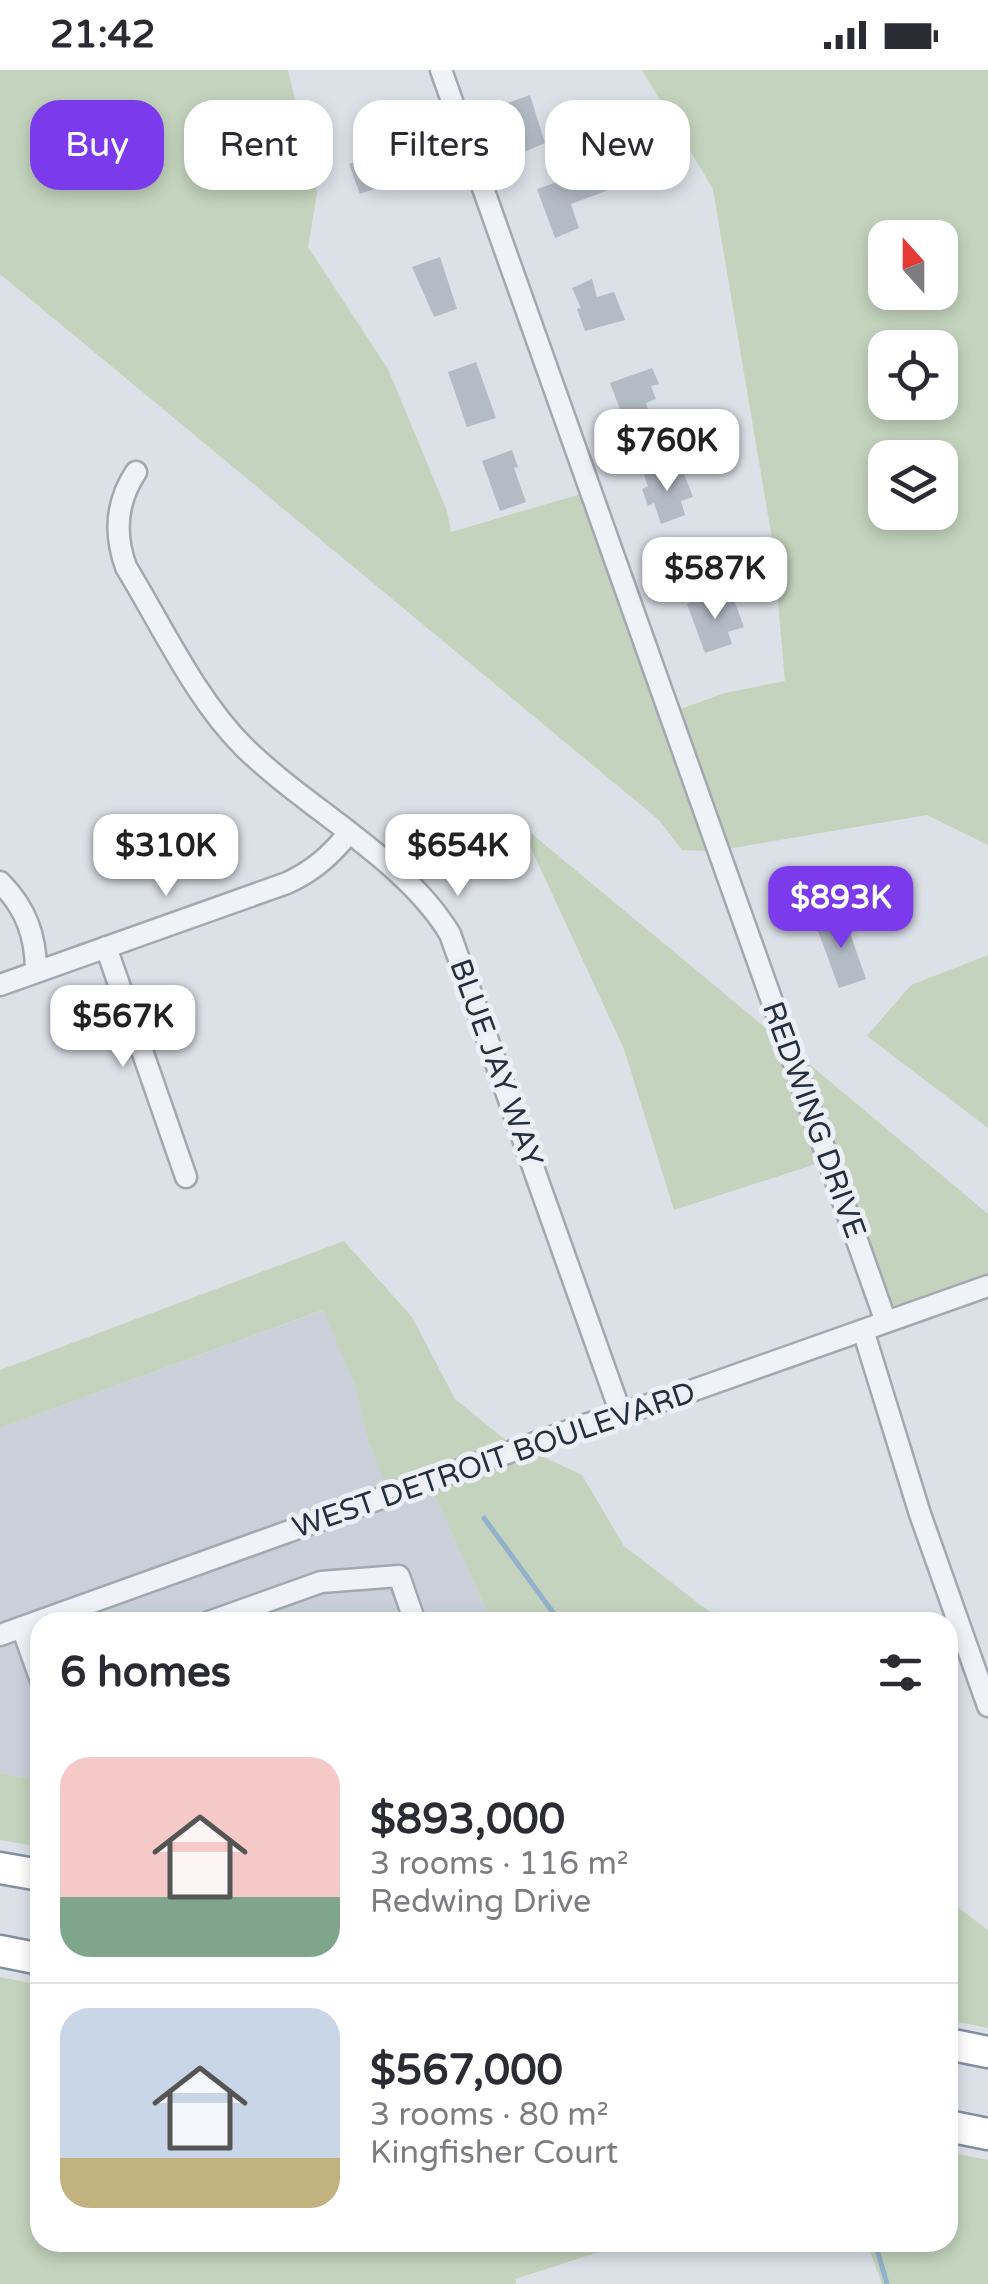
<!DOCTYPE html>
<html lang="en">
<head>
<meta charset="utf-8">
<style>
  :root { --surface:#fff; --page:#f7f7f7; --text:#2b2b33; --muted:#7c7c81; --line:#e1e1e2; --accent:#7c3aed }
  body { margin:0; font-family:"Varela Round",sans-serif; background:var(--page); color:var(--text); height:100vh; display:flex; flex-direction:column; font-size:38px; white-space:nowrap }
  * { box-sizing:border-box; margin:0 }
  p { font-size:32px; color:var(--muted) }
  .icon { flex:none; width:55px; height:55px; fill:none; stroke:currentColor; stroke-width:2; stroke-linecap:round; stroke-linejoin:round }
  .map { position:relative; flex:1; overflow:hidden }
  .details { position:absolute; left:30px; top:1542px; width:928px; height:640px; display:flex; flex-direction:column; background:var(--surface); border-radius:30px; box-shadow:0 5px 15px #0003 }
  .details>* { flex:none }
  .guide { position:absolute; left:30px; top:30px; width:930px; height:90px; display:flex; gap:20px }
  .needle { width:65px; rotate:339deg }
  .buttons { position:absolute; left:868px; top:150px; display:grid; gap:20px }
  .buttons a { display:grid; place-items:center; width:90px; height:90px; border-radius:20px; background:var(--surface); box-shadow:0 5px 15px #0003; font-size:50px }
  .price { position:absolute; translate:-50% -85px; padding:0 22px; border-radius:20px; background:#fff; color:#222; font-size:32px; line-height:65px; filter:drop-shadow(0 2px 5px #0008) }
  .price::after { content:''; position:absolute; left:50%; top:60px; width:30px; height:22px; margin-left:-15px; background:inherit; clip-path:polygon(0 0,100% 0,50% 100%) }
  .price.selected { background:var(--accent); color:#fff }
  ul { padding:0; list-style:none }
  li { display:flex; align-items:center; gap:30px; height:250px; padding:0 30px }
  li+li { border-top:2px solid var(--line) }
  li span { display:grid; place-items:center; flex:none; width:280px; height:200px; border-radius:30px; color:#555 }
  li>.icon { margin-inline-start:auto }
  span .icon { width:120px; height:120px; fill:#fffc; stroke-width:1 }
  li b { font-size:42px }
  h2 { display:flex; justify-content:space-between; align-items:center; height:120px; padding:0 30px; font-size:42px }
  .pill { padding:0 35px; border-radius:30px; background:var(--surface); box-shadow:0 5px 15px #0003; font-size:35px; line-height:90px }
  .pill.selected { background:var(--accent); color:#fff }
  .status { display:flex; justify-content:space-between; align-items:center; height:70px; padding:0 50px; background:var(--surface); direction:ltr }
  .status svg { height:28px; fill:currentColor }
  .map>svg:first-child { display:block }
</style>
</head>
<body>
<div class="status"><b>21:42</b><svg viewBox="0 0 49 12"><path d="M0 12V9h3v3zM5 12V6h3v6zM10 12V3h3v9zM15 12V0h3v12zM26 1h20v11H26zM47 4h2v5h-2z"/></svg></div>
<div class="map">
<svg width="988" height="2214" viewBox="0 0 988 2214">
  <rect width="100%" height="100%" fill="#dce1e8"/>
  <path fill="#cad0da" d="M 324,1240 L 355,1315 L 368,1371 L 387,1414 L 423,1400 L 424,1403 L 0,1553 L 0,1358 Z
    M 433,1422 L 492,1552 L 67,1552 L 364,1448 Z
    M 40,1562 L 40,1710 L 0,1703 L 0,1576 Z"/>
  <path fill="#c3d3bd" fill-rule="evenodd" d="M 0,0 L 288,0 L 317,123 L 308,177 L 388,299 L 447,441 L 451,462 L 581,424 L 708,781 L 682,780 L 659,750 L 0,204 Z
    M 642,0 L 988,0 L 988,775 L 927,745 L 727,779 L 678,640 L 725,623 L 785,611 L 773,475 L 713,119 ZM 885,168 L 940,168 L 940,222 L 885,222 ZM 885,278 L 940,278 L 940,332 L 885,332 ZM 885,388 L 940,388 L 940,442 L 885,442 Z
    M 526,759 L 773,964 L 819,1093 L 674,1140 L 624,979 L 528,772 Z
    M 988,885 L 988,1058 L 867,966 L 911,915 Z
    M 802,988 L 988,1144 L 988,1204 L 891,1238 Z
    M 344,1171 L 412,1247 L 455,1329 L 508,1372 L 386,1414 L 368,1371 L 355,1315 L 323,1240 L 0,1358 L 0,1300 Z
    M 537,1384 L 582,1405 L 624,1476 L 723,1552 L 492,1552 L 433,1422 Z
    M 0,1703 L 40,1710 L 40,1777 L 0,1770 Z
    M 948,1830 L 988,1860 L 988,1958 L 948,1950 Z
    M 0,1907 L 40,1915 L 40,2172 L 627,2173 L 515,2209 L 516,2214 L 0,2214 Z
    M 948,2082 L 988,2090 L 988,2214 L 882,2214 L 867,2173 L 948,2172 Z"/>
  <g fill="none" stroke-linecap="round" stroke-linejoin="round">
    <path stroke="#93b1cc" stroke-width="5" d="M 484,1448 L 560,1552
      M 875,2172 L 887,2214"/>
  </g>
  <path fill="#b3bbc5" d="M 530,25 L 545,73 L 524,82 L 507,33 Z
    M 393,59 L 413,105 L 360,124 L 349,94 L 378,84 L 371,67 Z
    M 598,98 L 606,121 L 571,134 L 579,158 L 555,168 L 537,119 Z
    M 440,187 L 457,239 L 434,247 L 412,197 Z
    M 592,209 L 597,227 L 614,222 L 625,250 L 585,261 L 577,239 L 581,238 L 572,218 Z
    M 476,292 L 496,348 L 467,357 L 448,302 Z
    M 652,298 L 659,314 L 651,316 L 656,329 L 646,333 L 653,354 L 629,363 L 610,313 Z
    M 512,380 L 518,397 L 514,398 L 526,432 L 500,441 L 482,391 Z
    M 669,396 L 673,408 L 684,404 L 693,427 L 681,431 L 685,445 L 661,454 L 654,433 L 648,436 L 642,419 L 648,416 L 644,405 Z
    M 714,524 L 718,536 L 734,530 L 744,557 L 728,562 L 732,574 L 705,583 L 687,534 Z
    M 843,843 L 866,909 L 839,918 L 815,853 Z"/>
  <g fill="none" stroke-linecap="round" stroke-linejoin="round">
    <defs>
      <path id="minor" d="M 441,0 L 886,1252
        M 136,402 C 116,432 114,464 126,497 C 162,556 196,630 245,678 C 307,739 405,789 450,864 L 621,1344
        M 0,812 C 26,838 36,866 36,902
        M 106,877 L 186,1107
        M 0,915 L 287,813 C 313,801 330,786 348,764
        M 863,1260 L 920,1444 L 988,1636
        M 209,1552 L 321,1512 L 399,1506 L 415,1552
        M 22,1557 L 40,1608
        M 0,1565 L 588,1354 L 677,1326 L 988,1216"/>
      <path id="highway" d="M 0,1798 L 40,1805
        M 0,1881 L 40,1889
        M 948,1974 L 988,1982
        M 948,2056 L 988,2064"/>
    </defs>
    <use href="#minor" stroke="#a1a8b2" stroke-width="25"/>
    <use href="#highway" stroke="#828fa0" stroke-width="35"/>
    <use href="#minor" stroke="#eff2f6" stroke-width="20"/>
    <use href="#highway" stroke="#fff" stroke-width="30"/>
  </g>
  <g text-anchor="middle" dominant-baseline="central" stroke-width="10" stroke-linejoin="round" paint-order="stroke">
    <g font-size="30" fill="#242f40" stroke="#ecf0f6">
      <text transform="translate(496 993) rotate(70)">BLUE JAY WAY</text>
      <text transform="translate(814 1050) rotate(70)">REDWING DRIVE</text>
      <text transform="translate(494 1390) rotate(-19)">WEST DETROIT BOULEVARD</text>
    </g>
  </g>
</svg>
<div class="buttons">
<a><svg class="needle" viewBox="-14 -14 28 28"><path d="M0-13l5 13h-10z" fill="#e53935"/><path d="M0 13l5-13h-10z" fill="#7c7c81"/></svg></a>
<a><svg class="icon" aria-label="locate" viewBox="0 0 24 24"><circle cx="12" cy="12" r="6"/><path d="M12 2v4M12 18v4M2 12h4M18 12h4"/></svg></a>
<a><svg class="icon" aria-label="layers" viewBox="0 0 24 24"><path d="M12 4l9 5-9 5-9-5zM3 14l9 5 9-5"/></svg></a>
</div>
<b class="price" style="left:667px;top:424px">$760K</b>
<b class="price" style="left:715px;top:552px">$587K</b>
<b class="price" style="left:166px;top:829px">$310K</b>
<b class="price" style="left:458px;top:829px">$654K</b>
<b class="price selected" style="left:841px;top:881px">$893K</b>
<b class="price" style="left:123px;top:1000px">$567K</b>
<div class="guide">
<a class="pill selected">Buy</a>
<a class="pill">Rent</a>
<a class="pill">Filters</a>
<a class="pill">New</a>
</div>
<section class="details">
<h2>6 homes<svg class="icon" aria-label="filters" viewBox="0 0 24 24"><path d="M4 7h16M4 17h16"/><circle cx="9" cy="7" r="2"/><circle cx="15" cy="17" r="2"/></svg></h2>
<ul>
<li><span style="background:linear-gradient(#f6c9c9 70%,#7fa58c 0)"><svg class="icon" aria-label="home" viewBox="0 0 24 24"><path d="M3 11l9-7 9 7M6 9v11h12V9"/></svg></span><div><b>$893,000</b><p>3 rooms · 116 m²</p><p>Redwing Drive</p></div></li>
<li><span style="background:linear-gradient(#c9d6e8 75%,#c2b280 0)"><svg class="icon" aria-label="home" viewBox="0 0 24 24"><path d="M3 11l9-7 9 7M6 9v11h12V9"/></svg></span><div><b>$567,000</b><p>3 rooms · 80 m²</p><p>Kingfisher Court</p></div></li>
</ul>
</section>
</div>
</body>
</html>
